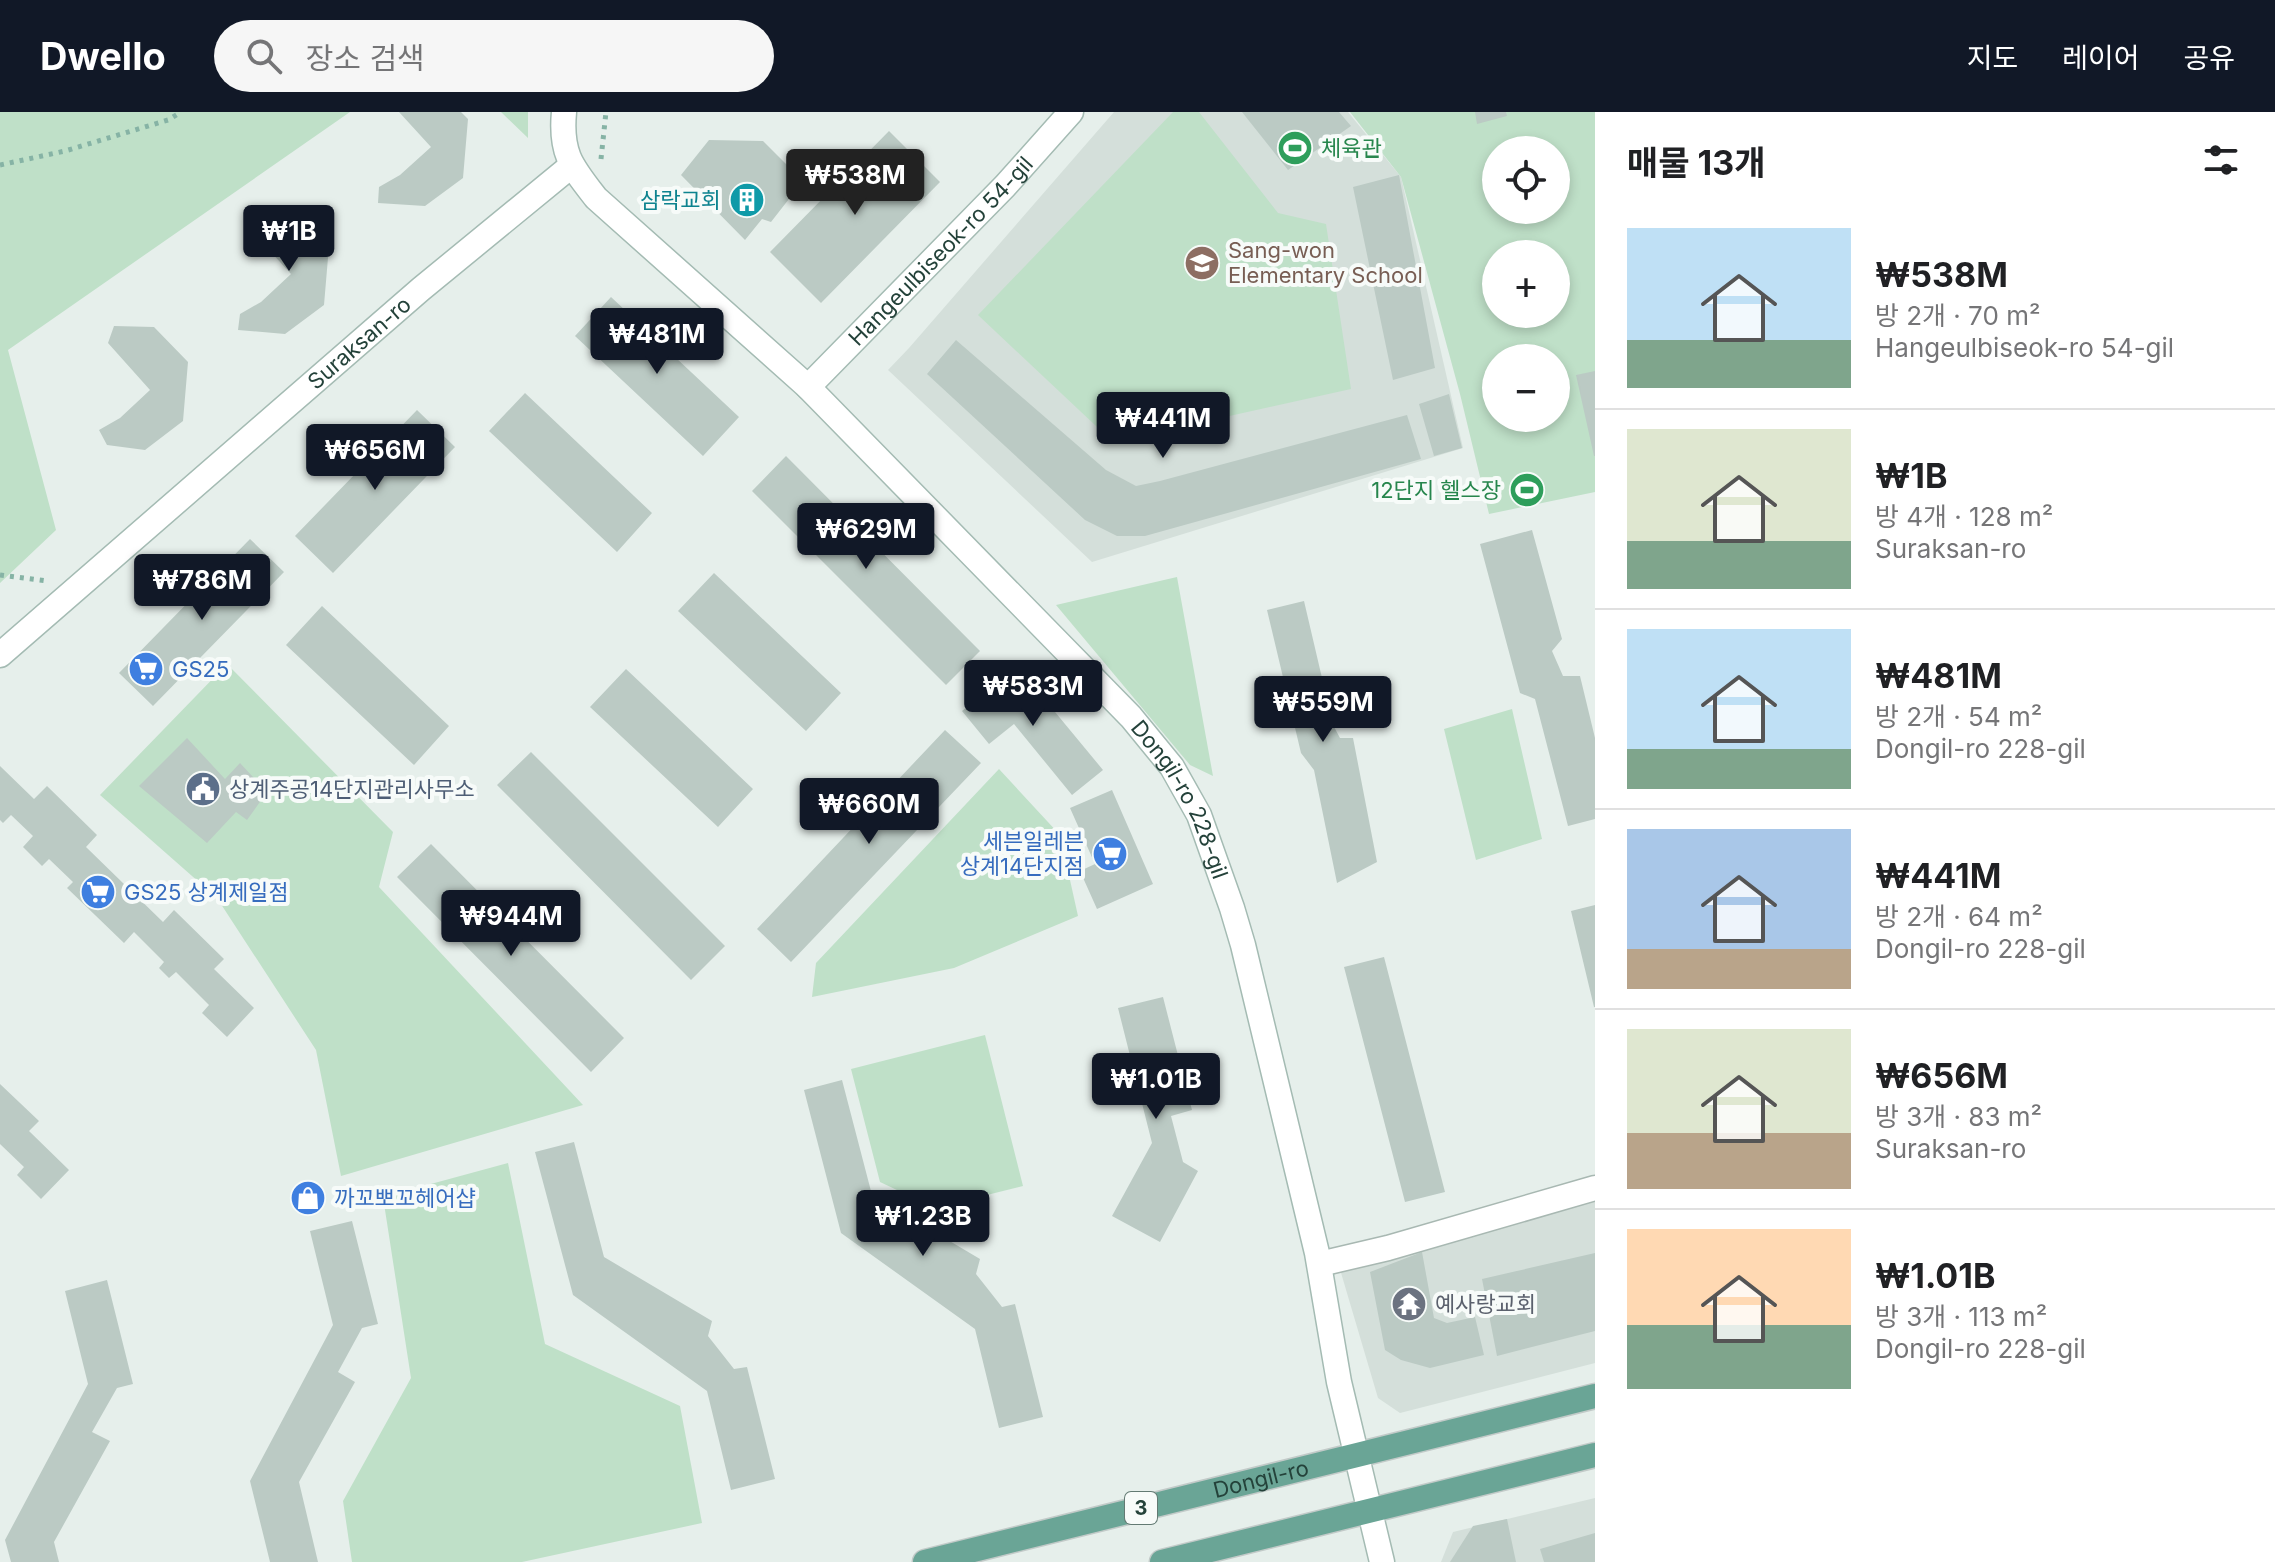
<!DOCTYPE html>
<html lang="ko">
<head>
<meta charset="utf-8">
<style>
  :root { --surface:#fff; --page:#f6f6f6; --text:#202124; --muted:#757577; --line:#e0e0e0; --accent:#111827 }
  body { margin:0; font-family:Inter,"Noto Sans KR",sans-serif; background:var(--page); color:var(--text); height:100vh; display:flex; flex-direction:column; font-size:30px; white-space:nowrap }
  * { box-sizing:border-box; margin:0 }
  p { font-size:26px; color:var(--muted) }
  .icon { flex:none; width:44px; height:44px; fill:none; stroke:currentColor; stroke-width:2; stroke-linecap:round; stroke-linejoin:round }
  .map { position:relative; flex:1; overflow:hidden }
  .sheet { display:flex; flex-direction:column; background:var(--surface); width:680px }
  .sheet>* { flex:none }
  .buttons { position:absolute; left:1482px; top:24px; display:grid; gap:16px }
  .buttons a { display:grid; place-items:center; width:88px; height:88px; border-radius:50%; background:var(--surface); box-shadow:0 4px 12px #0003; font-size:40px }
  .price { position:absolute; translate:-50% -68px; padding:0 18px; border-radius:8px; background:var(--accent); color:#fff; font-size:26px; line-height:52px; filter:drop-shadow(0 2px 4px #0008) }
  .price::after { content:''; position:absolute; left:50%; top:48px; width:24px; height:18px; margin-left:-12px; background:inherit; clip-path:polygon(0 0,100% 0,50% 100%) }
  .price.active { background:#222; color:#fff }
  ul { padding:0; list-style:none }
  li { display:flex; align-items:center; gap:24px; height:200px; padding:0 32px }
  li+li { border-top:2px solid var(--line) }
  li span { display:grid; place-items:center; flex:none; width:224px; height:160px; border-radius:0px; color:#555 }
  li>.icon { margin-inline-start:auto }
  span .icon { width:96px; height:96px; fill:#fffc; stroke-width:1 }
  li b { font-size:34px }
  h2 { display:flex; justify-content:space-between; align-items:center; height:96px; padding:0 32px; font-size:34px }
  header { display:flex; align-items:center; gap:48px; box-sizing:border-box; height:112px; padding:0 40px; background:var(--accent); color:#fff }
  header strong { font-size:38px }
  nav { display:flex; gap:44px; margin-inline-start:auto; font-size:28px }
  .search { width:560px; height:72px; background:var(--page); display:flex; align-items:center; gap:20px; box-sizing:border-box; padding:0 28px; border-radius:44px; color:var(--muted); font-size:30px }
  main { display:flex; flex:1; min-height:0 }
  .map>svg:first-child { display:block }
</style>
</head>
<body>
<header>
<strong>Dwello</strong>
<div class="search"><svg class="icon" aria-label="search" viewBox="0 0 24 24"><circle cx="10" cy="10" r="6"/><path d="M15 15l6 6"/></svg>장소 검색</div>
<nav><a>지도</a><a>레이어</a><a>공유</a></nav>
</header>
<main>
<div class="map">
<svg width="1595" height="1450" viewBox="0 0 1595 1450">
  <rect width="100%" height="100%" fill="#e6efeb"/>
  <path fill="#d4dfda" d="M 1114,0 L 1348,0 L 1401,65 L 1463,336 L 1092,450 L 888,258 L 909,236 Z
    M 1595,1086 L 1595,1251 L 1400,1301 L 1378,1286 L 1339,1154 Z
    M 1595,1386 L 1595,1450 L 1441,1450 L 1453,1420 Z"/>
  <path fill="#bfe0c8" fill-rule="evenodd" d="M 0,0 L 350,0 L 8,238 L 56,418 L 0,471 Z
    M 501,0 L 528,0 L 528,26 Z
    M 1173,0 L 1199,0 L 1278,101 L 1326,112 L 1351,277 L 1113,330 L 978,203 Z
    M 1350,0 L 1595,0 L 1595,380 L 1489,402 L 1460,282 L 1401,65 ZM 1496,38 L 1556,38 L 1556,98 L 1496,98 ZM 1496,142 L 1556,142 L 1556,202 L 1496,202 ZM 1496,246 L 1556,246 L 1556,306 L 1496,306 Z
    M 1177,465 L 1213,664 L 1190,653 L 1056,493 Z
    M 227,552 L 393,720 L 379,775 L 583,993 L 341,1064 L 316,938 L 217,786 L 100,683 Z
    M 1512,597 L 1542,727 L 1476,748 L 1444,617 Z
    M 999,657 L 1060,723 L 1078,804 L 954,856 L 812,885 L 816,851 Z
    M 985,923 L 1023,1074 L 935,1096 L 880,1070 L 851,957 Z
    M 508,1051 L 545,1232 L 680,1294 L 702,1411 L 522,1450 L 352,1450 L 343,1389 L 411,1266 L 383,1085 Z"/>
  <path fill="#bbcac4" d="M 399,0 L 461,0 L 468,7 L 463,66 L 425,94 L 378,91 L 379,75 L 400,63 L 431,35 Z
    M 1242,0 L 1339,0 L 1351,14 L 1288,58 Z
    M 1475,0 L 1506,0 L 1507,4 L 1477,12 Z
    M 889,19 L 940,70 L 821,191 L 770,140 Z
    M 709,28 L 763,29 L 803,69 L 771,110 L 762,107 L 745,128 L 681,63 Z
    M 1399,63 L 1435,256 L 1393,268 L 1353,75 Z
    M 255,98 L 294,99 L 329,134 L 324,193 L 285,222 L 238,218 L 240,202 L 261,190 L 291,162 L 248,115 Z
    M 611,185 L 739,305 L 703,344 L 575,224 Z
    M 114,214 L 154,215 L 188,250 L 183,309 L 145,338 L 107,333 L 99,318 L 120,306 L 150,278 L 108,231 Z
    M 956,228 L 1106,358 L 1136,374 L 1160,369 L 1407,303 L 1421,347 L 1145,424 L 1117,424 L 1085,408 L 927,262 Z
    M 1595,259 L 1595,344 L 1594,344 L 1576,263 Z
    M 525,281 L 652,401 L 617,440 L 489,319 Z
    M 1449,282 L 1462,336 L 1434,344 L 1419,292 Z
    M 417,298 L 455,335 L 333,461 L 295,424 Z
    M 786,344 L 980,539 L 946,573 L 752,379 Z
    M 1532,418 L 1562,527 L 1552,539 L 1563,564 L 1580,564 L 1595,626 L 1595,707 L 1568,714 L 1535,587 L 1520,581 L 1480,432 Z
    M 250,427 L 284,460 L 153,594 L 119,561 Z
    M 714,461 L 841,581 L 806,619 L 678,499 Z
    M 1304,489 L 1333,613 L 1340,626 L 1353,626 L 1377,750 L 1337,771 L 1314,658 L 1301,641 L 1267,498 Z
    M 322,494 L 449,614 L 414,653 L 286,533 Z
    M 1017,554 L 1103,658 L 1072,683 L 1014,612 L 989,632 L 962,599 Z
    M 626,557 L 753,677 L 718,715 L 590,595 Z
    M 945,618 L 981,651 L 791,850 L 757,817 Z
    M 187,626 L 225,667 L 240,651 L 267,680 L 247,708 L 236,700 L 207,731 L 139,674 Z
    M 531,640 L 725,834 L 691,868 L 497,673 Z
    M 0,654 L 34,687 L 47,674 L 97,723 L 86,735 L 163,810 L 174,798 L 224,847 L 214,857 L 254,896 L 227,925 L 202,901 L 209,893 L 176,860 L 169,866 L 159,856 L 164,850 L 134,820 L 124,831 L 67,776 L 73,770 L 49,747 L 42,754 L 23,735 L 33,724 L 11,703 L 3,711 L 0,708 Z
    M 1112,678 L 1153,772 L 1097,797 L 1080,759 L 1095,752 L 1070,696 Z
    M 431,732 L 624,926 L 591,960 L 397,765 Z
    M 1595,793 L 1595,895 L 1594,895 L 1571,799 Z
    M 1384,845 L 1445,1080 L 1405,1090 L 1344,855 Z
    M 1163,885 L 1192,998 L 1171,1004 L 1183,1050 L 1198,1059 L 1160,1130 L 1112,1104 L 1152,1031 L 1118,896 Z
    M 842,968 L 872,1083 L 980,1147 L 976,1162 L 1002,1195 L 1015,1192 L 1043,1305 L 999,1316 L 975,1217 L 841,1121 L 804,978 Z
    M 0,972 L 39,1009 L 29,1019 L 69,1058 L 41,1087 L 17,1063 L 24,1055 L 0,1032 Z
    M 574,1030 L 604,1145 L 712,1209 L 708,1224 L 734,1257 L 747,1255 L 775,1367 L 731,1378 L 707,1279 L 573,1183 L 535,1040 Z
    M 352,1109 L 378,1212 L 362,1216 L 338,1260 L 355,1270 L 299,1370 L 318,1450 L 270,1450 L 250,1369 L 333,1213 L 310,1119 Z
    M 1422,1140 L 1434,1206 L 1447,1211 L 1475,1205 L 1484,1243 L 1430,1256 L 1401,1248 L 1385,1238 L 1370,1160 Z
    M 1595,1141 L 1595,1219 L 1497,1244 L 1482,1167 Z
    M 107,1168 L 133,1272 L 117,1276 L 92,1320 L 110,1329 L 54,1430 L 59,1450 L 11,1450 L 5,1428 L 88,1272 L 65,1179 Z
    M 1507,1407 L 1516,1450 L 1450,1450 L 1473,1414 Z
    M 1595,1421 L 1595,1450 L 1544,1450 L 1540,1437 Z"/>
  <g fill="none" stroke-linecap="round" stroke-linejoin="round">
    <defs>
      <path id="street" d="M 1320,1152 L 1388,1136 L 1595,1076"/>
      <g id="secondary">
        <path id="s1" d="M 564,0 C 560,42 572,55 596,86 L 808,275 L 1131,605 L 1172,655 L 1199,703 L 1232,796 L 1243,833 L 1317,1141 L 1339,1270 L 1382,1450"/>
        <path id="s2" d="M 808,275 L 1005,74 L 1071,0"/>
        <path id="s3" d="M 0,543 L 421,177 L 571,54"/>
      </g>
      <g id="primary">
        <path id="s4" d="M 925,1450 L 1595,1284"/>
        <path d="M 1162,1450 L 1595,1343"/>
      </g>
    </defs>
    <use href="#street" stroke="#a8b8b2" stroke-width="27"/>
    <use href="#secondary" stroke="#a4bbb3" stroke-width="27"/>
    <use href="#primary" stroke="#c2cac8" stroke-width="27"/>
    <path stroke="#86b3a5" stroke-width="5" stroke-dasharray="4 6" stroke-linecap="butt" d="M 601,47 L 606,0
      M 0,53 L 65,39 L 168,8 L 181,0
      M 0,463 L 47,469"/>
    <use href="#street" stroke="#fff" stroke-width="24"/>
    <use href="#secondary" stroke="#fff" stroke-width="24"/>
    <use href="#primary" stroke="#6aa596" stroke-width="24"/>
  </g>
  <defs>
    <symbol id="stadium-disc" viewBox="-11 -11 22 22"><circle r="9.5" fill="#2e9e5b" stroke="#f7fbf9"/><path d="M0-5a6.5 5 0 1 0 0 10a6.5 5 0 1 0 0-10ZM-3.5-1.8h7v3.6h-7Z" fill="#fff"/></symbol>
    <symbol id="building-disc" viewBox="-11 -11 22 22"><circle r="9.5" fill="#0f9aa8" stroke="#f7fbf9"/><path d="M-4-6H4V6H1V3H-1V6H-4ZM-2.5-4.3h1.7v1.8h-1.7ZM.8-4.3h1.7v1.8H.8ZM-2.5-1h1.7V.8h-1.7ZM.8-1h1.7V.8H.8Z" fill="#fff"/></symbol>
    <symbol id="school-disc" viewBox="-11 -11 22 22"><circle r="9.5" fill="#8d6e63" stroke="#f7fbf9"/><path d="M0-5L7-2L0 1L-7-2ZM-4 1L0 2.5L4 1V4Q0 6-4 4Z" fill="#fff"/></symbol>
    <symbol id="supermarket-disc" viewBox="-11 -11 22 22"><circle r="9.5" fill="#3f7fe0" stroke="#f7fbf9"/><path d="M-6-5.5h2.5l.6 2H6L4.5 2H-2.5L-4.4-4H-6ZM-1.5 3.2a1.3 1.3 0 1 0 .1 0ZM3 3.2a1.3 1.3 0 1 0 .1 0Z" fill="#fff"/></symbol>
    <symbol id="civic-disc" viewBox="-11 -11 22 22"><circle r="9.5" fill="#5c6f8a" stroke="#f7fbf9"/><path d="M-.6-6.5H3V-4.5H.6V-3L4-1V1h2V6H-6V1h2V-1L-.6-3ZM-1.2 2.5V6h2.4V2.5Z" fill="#fff"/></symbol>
    <symbol id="shop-disc" viewBox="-11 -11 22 22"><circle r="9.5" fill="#3f7fe0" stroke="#f7fbf9"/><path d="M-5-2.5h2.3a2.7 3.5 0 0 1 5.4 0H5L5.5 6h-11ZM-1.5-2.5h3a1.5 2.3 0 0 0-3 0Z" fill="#fff"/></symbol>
    <symbol id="temple-disc" viewBox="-11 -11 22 22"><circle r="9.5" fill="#6b7280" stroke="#f7fbf9"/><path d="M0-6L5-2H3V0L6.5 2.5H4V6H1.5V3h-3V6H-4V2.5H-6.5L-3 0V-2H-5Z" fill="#fff"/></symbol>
  </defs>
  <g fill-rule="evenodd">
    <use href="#stadium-disc" x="1275" y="16" width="40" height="40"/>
    <use href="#building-disc" x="727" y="68" width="40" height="40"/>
    <use href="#school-disc" x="1182" y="131" width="40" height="40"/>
    <use href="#stadium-disc" x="1507" y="358" width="40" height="40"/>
    <use href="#supermarket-disc" x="126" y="537" width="40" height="40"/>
    <use href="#civic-disc" x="183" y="657" width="40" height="40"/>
    <use href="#supermarket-disc" x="1090" y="722" width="40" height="40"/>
    <use href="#supermarket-disc" x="78" y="760" width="40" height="40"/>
    <use href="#shop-disc" x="288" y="1066" width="40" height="40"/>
    <use href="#temple-disc" x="1389" y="1172" width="40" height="40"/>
  </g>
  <g text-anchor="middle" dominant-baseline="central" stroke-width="8" stroke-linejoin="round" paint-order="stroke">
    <rect fill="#f7fbf9" stroke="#637a73" stroke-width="2" x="1125" y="1380" width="32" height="32" rx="6"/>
    <g font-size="20" font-weight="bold" fill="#24423a">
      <text x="1141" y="1396">3</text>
    </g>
    <g font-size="22" fill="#27864d" stroke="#f7fbf9" text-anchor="start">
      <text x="1321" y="36">체육관</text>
      <text x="1501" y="378" text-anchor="end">12단지 헬스장</text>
    </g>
    <g font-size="22" fill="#0d838f" stroke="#f7fbf9" text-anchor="end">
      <text x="721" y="88">삼락교회</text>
    </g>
    <g font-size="22" fill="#24423a" stroke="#f7fbf9">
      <text stroke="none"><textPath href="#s2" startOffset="190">Hangeulbiseok-ro 54-gil</textPath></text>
      <text stroke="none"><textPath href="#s3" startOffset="476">Suraksan-ro</textPath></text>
      <text stroke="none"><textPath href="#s1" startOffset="938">Dongil-ro 228-gil</textPath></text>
      <text stroke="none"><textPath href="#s4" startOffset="346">Dongil-ro</textPath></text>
    </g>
    <g font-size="22" fill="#785e54" stroke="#f7fbf9" text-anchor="start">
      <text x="1228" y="138">Sang-won<tspan x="1228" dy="25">Elementary School</tspan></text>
    </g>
    <g font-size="22" fill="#366cbe" stroke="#f7fbf9" text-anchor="start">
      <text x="172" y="557">GS25</text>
      <text x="1084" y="729" text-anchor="end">세븐일레븐<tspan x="1084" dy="25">상계14단지점</tspan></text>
      <text x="124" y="780">GS25 상계제일점</text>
      <text x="334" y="1086">까꼬뽀꼬헤어샵</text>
    </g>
    <g font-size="22" fill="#4e5e75" stroke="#f7fbf9" text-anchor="start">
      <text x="229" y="677">상계주공14단지관리사무소</text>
    </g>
    <g font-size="22" fill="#5b616d" stroke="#f7fbf9" text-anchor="start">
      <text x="1435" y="1192">예사랑교회</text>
    </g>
  </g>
</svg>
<div class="buttons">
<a><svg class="icon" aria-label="locate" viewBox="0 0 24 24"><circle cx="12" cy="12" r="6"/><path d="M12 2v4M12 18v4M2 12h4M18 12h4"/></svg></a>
<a>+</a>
<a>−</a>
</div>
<b class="price active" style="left:855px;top:105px">₩538M</b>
<b class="price" style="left:289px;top:161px">₩1B</b>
<b class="price" style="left:657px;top:264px">₩481M</b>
<b class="price" style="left:1163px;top:348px">₩441M</b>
<b class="price" style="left:375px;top:380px">₩656M</b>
<b class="price" style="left:866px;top:459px">₩629M</b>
<b class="price" style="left:202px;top:510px">₩786M</b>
<b class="price" style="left:1033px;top:616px">₩583M</b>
<b class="price" style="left:1323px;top:632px">₩559M</b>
<b class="price" style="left:869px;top:734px">₩660M</b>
<b class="price" style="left:511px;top:846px">₩944M</b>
<b class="price" style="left:1156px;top:1009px">₩1.01B</b>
<b class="price" style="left:923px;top:1146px">₩1.23B</b>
</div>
<section class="sheet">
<h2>매물 13개<svg class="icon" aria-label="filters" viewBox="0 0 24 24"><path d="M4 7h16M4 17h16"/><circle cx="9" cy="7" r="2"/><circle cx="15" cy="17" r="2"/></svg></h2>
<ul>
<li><span style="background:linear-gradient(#bfe0f5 70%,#7fa58c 0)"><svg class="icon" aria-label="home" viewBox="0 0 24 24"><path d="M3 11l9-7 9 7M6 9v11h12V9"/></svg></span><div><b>₩538M</b><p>방 2개 · 70 m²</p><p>Hangeulbiseok-ro 54-gil</p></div></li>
<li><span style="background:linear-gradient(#dfe7d0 70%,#7fa58c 0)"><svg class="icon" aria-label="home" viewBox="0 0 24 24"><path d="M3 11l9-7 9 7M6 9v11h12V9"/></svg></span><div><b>₩1B</b><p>방 4개 · 128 m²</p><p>Suraksan-ro</p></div></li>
<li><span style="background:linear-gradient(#bfe0f5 75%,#7fa58c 0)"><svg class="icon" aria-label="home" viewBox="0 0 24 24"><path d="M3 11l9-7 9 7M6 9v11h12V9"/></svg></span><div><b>₩481M</b><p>방 2개 · 54 m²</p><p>Dongil-ro 228-gil</p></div></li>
<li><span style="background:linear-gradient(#a9c7e8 75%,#b9a48a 0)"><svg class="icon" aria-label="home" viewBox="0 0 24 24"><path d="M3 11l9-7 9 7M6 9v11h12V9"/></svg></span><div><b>₩441M</b><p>방 2개 · 64 m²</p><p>Dongil-ro 228-gil</p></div></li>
<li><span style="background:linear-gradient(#dfe7d0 65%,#b9a48a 0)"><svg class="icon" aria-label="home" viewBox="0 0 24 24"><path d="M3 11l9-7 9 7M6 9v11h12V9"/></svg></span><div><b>₩656M</b><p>방 3개 · 83 m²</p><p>Suraksan-ro</p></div></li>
<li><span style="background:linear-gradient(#ffd9b3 60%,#7fa58c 0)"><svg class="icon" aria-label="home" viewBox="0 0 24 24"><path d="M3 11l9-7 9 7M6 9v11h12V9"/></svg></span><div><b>₩1.01B</b><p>방 3개 · 113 m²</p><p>Dongil-ro 228-gil</p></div></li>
</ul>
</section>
</main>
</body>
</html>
